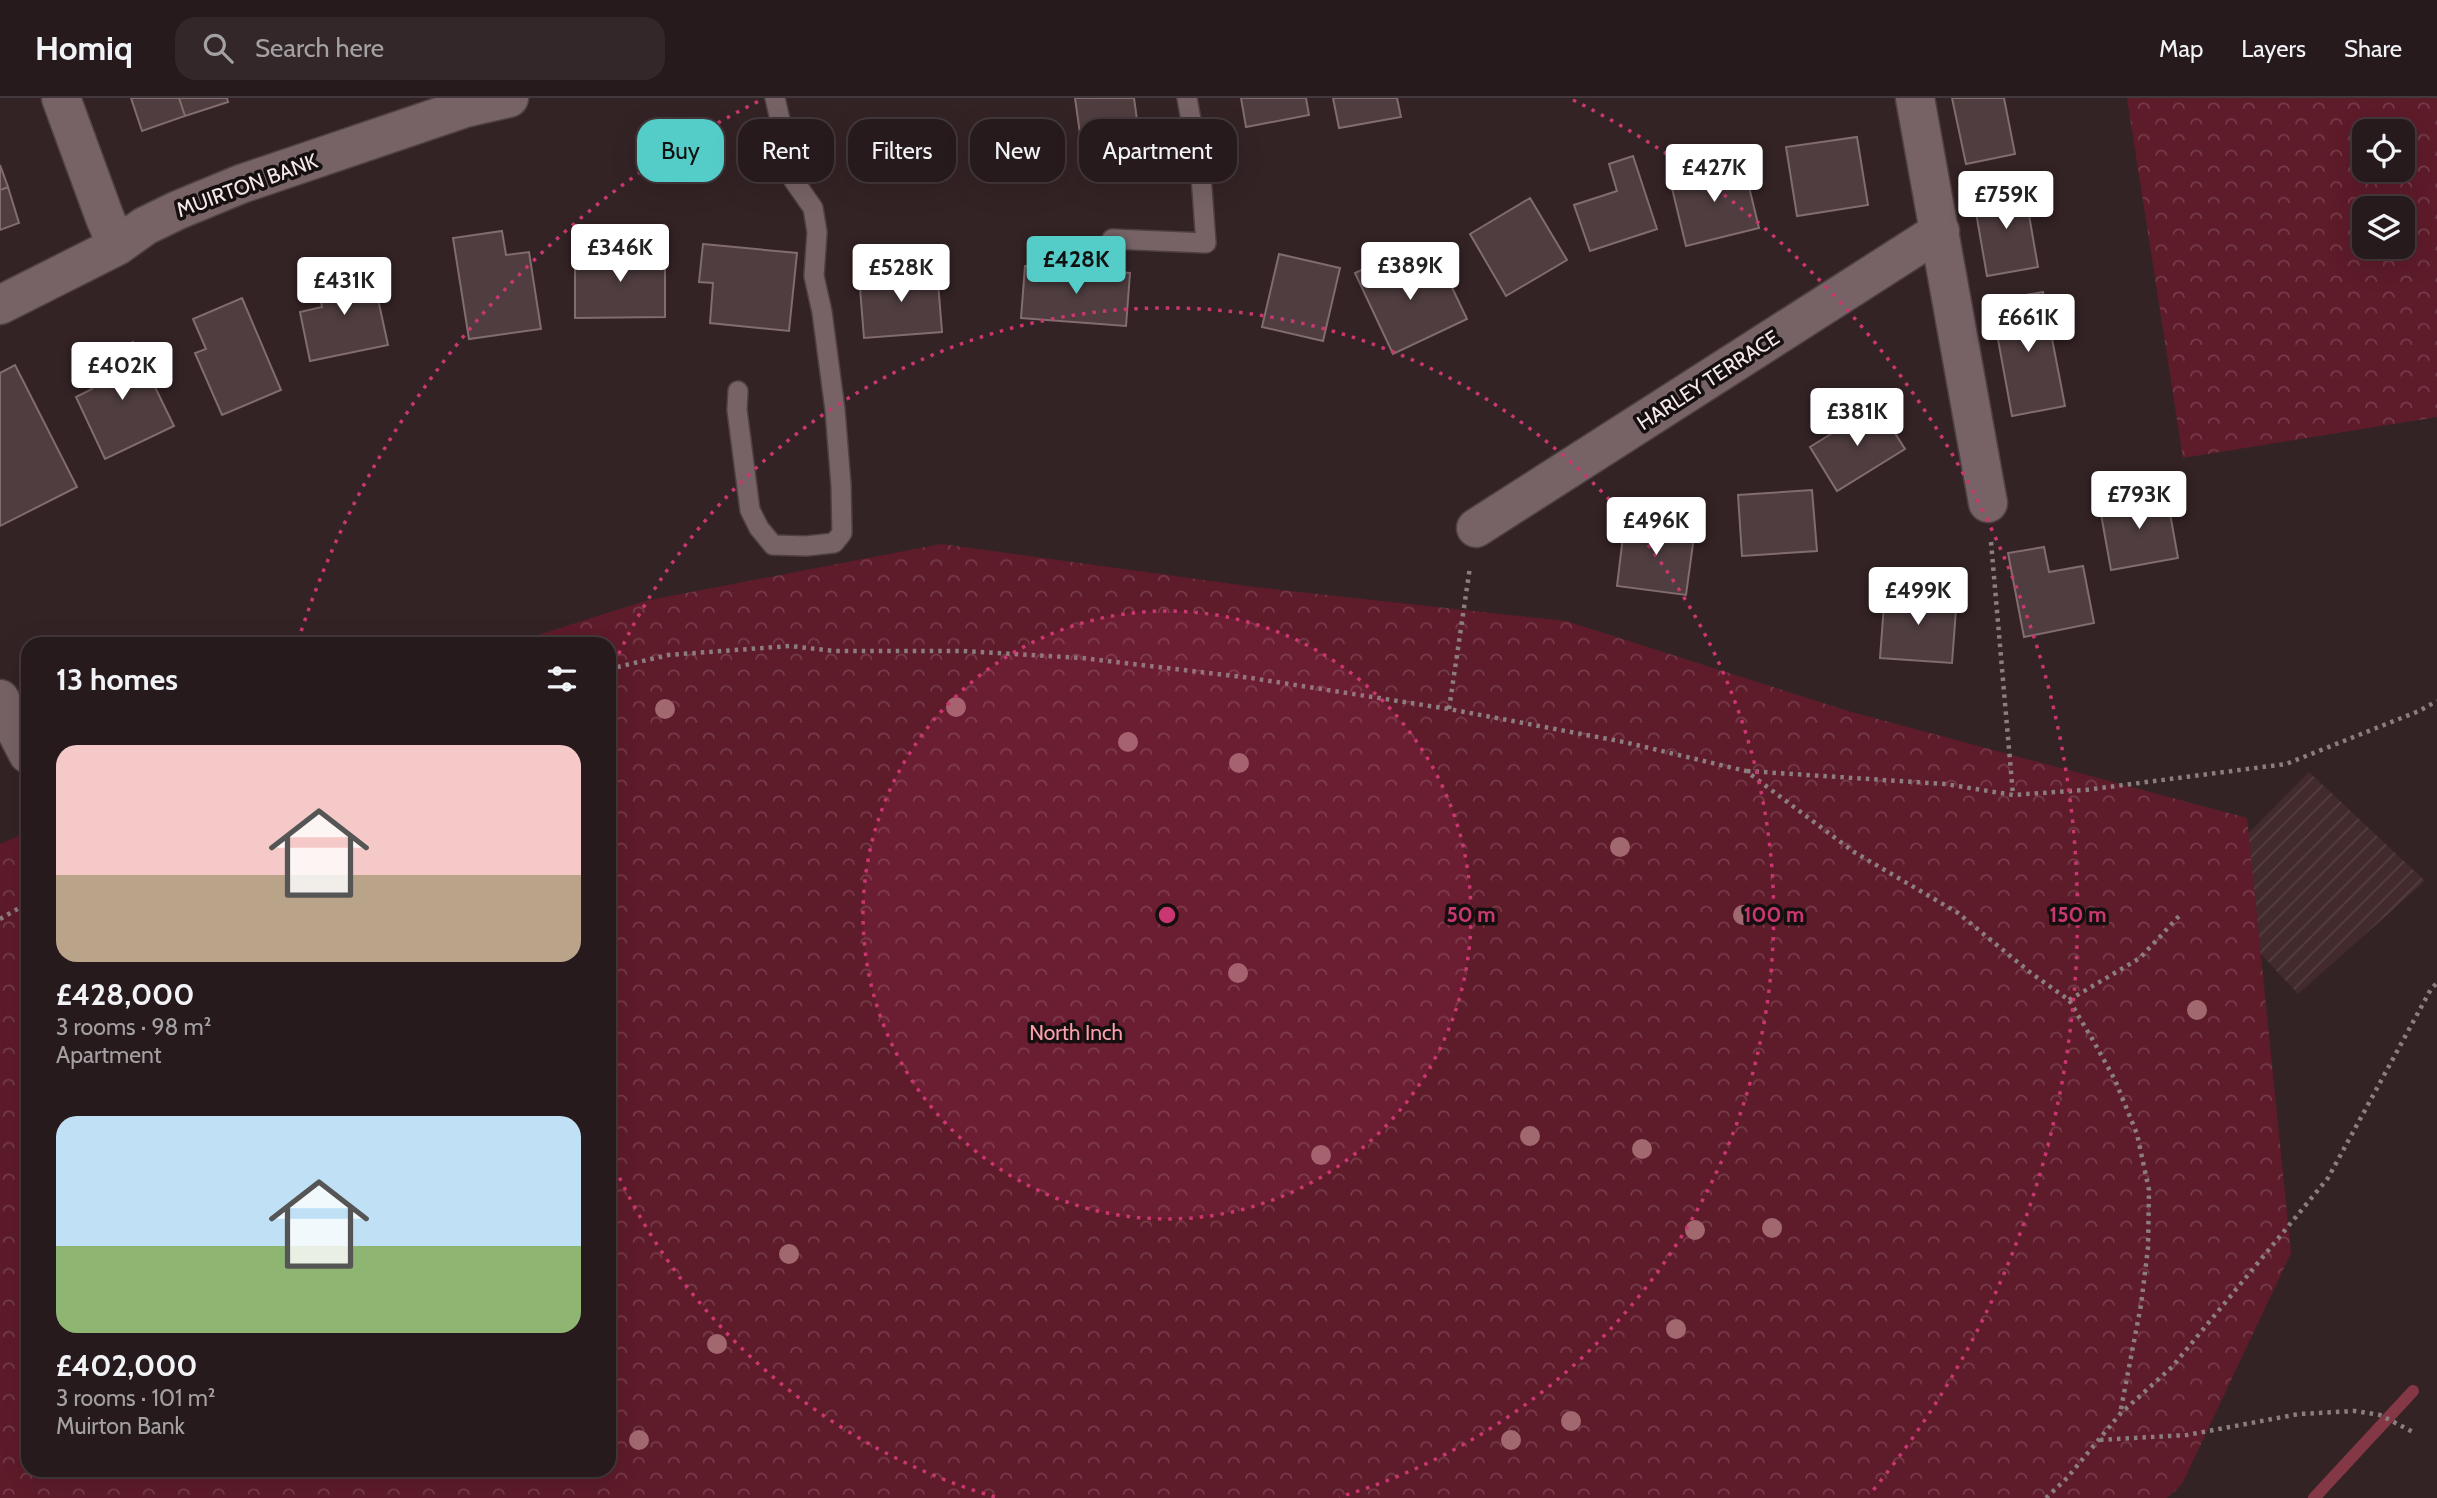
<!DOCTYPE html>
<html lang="en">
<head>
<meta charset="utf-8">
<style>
  :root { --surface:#271a1c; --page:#332729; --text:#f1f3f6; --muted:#a4a1a3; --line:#43383b; --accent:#54cdc8 }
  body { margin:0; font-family:Cabin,sans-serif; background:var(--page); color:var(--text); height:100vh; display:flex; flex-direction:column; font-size:26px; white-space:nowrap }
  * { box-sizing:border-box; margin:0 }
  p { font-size:23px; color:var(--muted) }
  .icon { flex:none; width:38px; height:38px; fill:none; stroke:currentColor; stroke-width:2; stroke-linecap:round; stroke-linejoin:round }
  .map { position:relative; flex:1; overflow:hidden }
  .sheet { position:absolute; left:21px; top:539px; width:595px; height:840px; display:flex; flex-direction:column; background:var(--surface); border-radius:21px; box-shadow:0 7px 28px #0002,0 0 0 2px var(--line) }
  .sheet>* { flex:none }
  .top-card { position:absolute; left:637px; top:21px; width:665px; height:63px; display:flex; gap:14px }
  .buttons { position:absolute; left:2352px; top:21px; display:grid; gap:14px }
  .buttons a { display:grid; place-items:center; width:63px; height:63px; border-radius:14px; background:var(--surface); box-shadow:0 7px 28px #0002,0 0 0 2px var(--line); font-size:35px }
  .price { position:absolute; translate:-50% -60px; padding:0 16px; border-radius:7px; background:#fff; color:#222; font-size:23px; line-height:46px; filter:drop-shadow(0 2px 4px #0008) }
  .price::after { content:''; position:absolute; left:50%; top:42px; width:21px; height:16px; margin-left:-10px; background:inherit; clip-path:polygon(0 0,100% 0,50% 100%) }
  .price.selected { background:var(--accent); color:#111 }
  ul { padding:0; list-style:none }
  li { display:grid; align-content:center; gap:14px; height:371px; padding:0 35px }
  li span { display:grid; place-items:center; height:217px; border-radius:21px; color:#555 }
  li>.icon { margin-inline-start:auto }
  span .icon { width:126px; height:126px; fill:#fffc; stroke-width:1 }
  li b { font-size:30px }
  h2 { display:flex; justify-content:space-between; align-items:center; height:84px; padding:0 35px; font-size:30px }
  .tag { padding:0 24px; border-radius:21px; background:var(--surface); box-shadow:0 7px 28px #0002,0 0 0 2px var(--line); font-size:24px; line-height:63px }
  .tag.selected { background:var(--accent); color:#111 }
  header { display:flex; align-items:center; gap:42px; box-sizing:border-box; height:98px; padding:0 35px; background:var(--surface); border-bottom:2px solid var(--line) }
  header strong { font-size:33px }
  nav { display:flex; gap:38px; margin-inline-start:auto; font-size:24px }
  .search { width:490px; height:63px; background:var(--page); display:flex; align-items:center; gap:18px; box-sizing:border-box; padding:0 24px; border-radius:21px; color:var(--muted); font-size:26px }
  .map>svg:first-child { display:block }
</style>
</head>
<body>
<header>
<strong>Homiq</strong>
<div class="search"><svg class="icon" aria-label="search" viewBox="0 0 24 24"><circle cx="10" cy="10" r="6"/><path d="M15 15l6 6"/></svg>Search here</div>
<nav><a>Map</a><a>Layers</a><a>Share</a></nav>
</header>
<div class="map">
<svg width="2437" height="1400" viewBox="0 0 2437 1400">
  <defs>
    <pattern id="industrial-furrows" width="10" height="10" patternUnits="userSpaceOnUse" patternTransform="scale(1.75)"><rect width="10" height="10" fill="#422a2d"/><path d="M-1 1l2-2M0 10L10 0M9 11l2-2" fill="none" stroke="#553f41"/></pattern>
    <pattern id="park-crowns" width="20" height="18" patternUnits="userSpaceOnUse" patternTransform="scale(1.75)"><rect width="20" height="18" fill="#5e1b2a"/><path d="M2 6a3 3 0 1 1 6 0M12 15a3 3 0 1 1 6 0" fill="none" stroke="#763c49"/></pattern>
  </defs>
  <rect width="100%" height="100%" fill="#342325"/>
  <path fill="url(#industrial-furrows)" d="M 2309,674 L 2425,783 L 2298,896 L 2197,787 Z"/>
  <path fill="url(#park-crowns)" fill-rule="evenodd" d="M 2127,0 L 2437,0 L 2437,319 L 2183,360 ZM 2364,33 L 2403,33 L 2403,72 L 2364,72 ZM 2364,110 L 2403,110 L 2403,149 L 2364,149 Z
    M 941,446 L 1255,489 L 1566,523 L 1848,613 L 2247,720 L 2291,1155 L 2182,1386 L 2167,1400 L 0,1400 L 0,746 L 28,734 L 28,1372 L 609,1372 L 609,546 L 510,546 L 645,503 Z"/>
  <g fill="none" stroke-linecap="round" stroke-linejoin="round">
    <path stroke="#843745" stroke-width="12" d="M 2314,1400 L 2413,1293"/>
  </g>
  <path fill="#4f3d3f" stroke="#816c6e" stroke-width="2" d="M 131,0 L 179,0 L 185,18 L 142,33 Z
    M 179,0 L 227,0 L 228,4 L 185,18 Z
    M 1075,0 L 1134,0 L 1141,51 L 1129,53 L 1130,65 L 1101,69 L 1098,55 L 1083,57 Z
    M 1241,0 L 1306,0 L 1309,17 L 1246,29 Z
    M 1333,0 L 1397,0 L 1401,19 L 1339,30 Z
    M 1952,0 L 2004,0 L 2015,56 L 1966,66 Z
    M 1857,39 L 1868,107 L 1797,118 L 1786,49 Z
    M 1633,58 L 1657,131 L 1590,153 L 1574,107 L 1617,93 L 1609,66 Z
    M 1743,64 L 1759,130 L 1686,148 L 1670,82 Z
    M 0,67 L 8,89 L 0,92 Z
    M 2024,88 L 2038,169 L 1987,178 L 1973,97 Z
    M 8,89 L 19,125 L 0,132 L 0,92 Z
    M 1530,100 L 1567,162 L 1506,198 L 1470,136 Z
    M 502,133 L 506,157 L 529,154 L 541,231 L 469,241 L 453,140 Z
    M 703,146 L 797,155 L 789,233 L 710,225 L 713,185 L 699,184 Z
    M 665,153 L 665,219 L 575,220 L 575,154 Z
    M 1279,156 L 1340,170 L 1323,243 L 1262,229 Z
    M 1389,159 L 1400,181 L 1439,162 L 1467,221 L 1393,256 L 1355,175 Z
    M 345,168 L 348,183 L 373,178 L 388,247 L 310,263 L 300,214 L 322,209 L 315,174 Z
    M 1025,168 L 1130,175 L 1126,228 L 1021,220 Z
    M 937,172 L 942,234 L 864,240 L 859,178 Z
    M 2043,194 L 2065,308 L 2012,318 L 1991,203 Z
    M 242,200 L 281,292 L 222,317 L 195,255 L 206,251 L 193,221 Z
    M 133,244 L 174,328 L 105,361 L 76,299 L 92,291 L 81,269 Z
    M 15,267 L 77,389 L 0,428 L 0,275 Z
    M 1877,307 L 1905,351 L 1837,393 L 1810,349 Z
    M 1812,392 L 1817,453 L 1742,458 L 1738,397 Z
    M 2166,393 L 2178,460 L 2111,472 L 2099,405 Z
    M 1625,422 L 1695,431 L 1686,497 L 1617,488 Z
    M 2044,449 L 2049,474 L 2083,468 L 2094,525 L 2024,539 L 2008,455 Z
    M 1885,493 L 1957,498 L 1952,565 L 1880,560 Z"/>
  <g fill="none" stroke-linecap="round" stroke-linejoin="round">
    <defs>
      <path id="service" d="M 1112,141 L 1206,145 L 1201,78 L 1187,0
        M 738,293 L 737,312 L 750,412 L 759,430 L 773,447 L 806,448 L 834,445 L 842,435 L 841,387 L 835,312 L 822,214 L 814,178 L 817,134 L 813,110 L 794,83 L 775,0"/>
      <path id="minor" d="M 61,0 L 105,120 L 117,148
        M 1915,0 L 1988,405
        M 0,207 L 117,148 L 145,128 L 178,112 L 241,86 L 465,10 L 509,0
        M 1476,430 L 1940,133
        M 0,601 L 28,656"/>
    </defs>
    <use href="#service" stroke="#4f4143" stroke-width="22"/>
    <use href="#minor" stroke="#4f4143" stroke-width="41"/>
    <path stroke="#8c7e7f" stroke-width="4.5" stroke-dasharray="3.5 5" stroke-linecap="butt" d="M 1991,444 L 2013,697
      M 609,571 L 668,557 L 790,548 L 834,553 L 962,553 L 1082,560 L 1251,580 L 1449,611 L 1624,644 L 1746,673 L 1854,754 L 1958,815 L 2031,875 L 2069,902 L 2094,944 L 2115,982 L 2137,1036 L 2149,1092 L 2148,1150 L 2141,1207 L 2120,1316
      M 1449,611 L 1470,469
      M 1747,673 L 1945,686 L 2013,697 L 2085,692 L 2286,666 L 2419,613 L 2437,603
      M 0,821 L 28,805
      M 2069,902 L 2140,860 L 2180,817
      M 2100,1342 L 2187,1337 L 2299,1316 L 2355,1313 L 2380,1317 L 2413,1334
      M 2046,1400 L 2067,1380 L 2120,1316 L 2172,1269 L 2328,1080 L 2431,891 L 2437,885"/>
    <use href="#service" stroke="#776365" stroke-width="19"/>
    <use href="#minor" stroke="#776365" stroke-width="38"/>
  </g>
  <g fill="#a26870">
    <circle cx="956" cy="609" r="10"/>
    <circle cx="665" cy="611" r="10"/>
    <circle cx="1128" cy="644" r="10"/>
    <circle cx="1239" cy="665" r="10"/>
    <circle cx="1620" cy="749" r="10"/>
    <circle cx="1743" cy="817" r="10"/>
    <circle cx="1238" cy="875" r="10"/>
    <circle cx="2197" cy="912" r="10"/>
    <circle cx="1530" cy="1038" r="10"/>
    <circle cx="1642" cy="1051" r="10"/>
    <circle cx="1321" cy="1057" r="10"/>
    <circle cx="1772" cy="1130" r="10"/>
    <circle cx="1695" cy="1132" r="10"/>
    <circle cx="789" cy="1156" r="10"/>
    <circle cx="1676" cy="1231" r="10"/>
    <circle cx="717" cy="1246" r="10"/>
    <circle cx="1571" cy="1323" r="10"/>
    <circle cx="639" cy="1342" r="10"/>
    <circle cx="1511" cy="1342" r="10"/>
  </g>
  <circle cx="1167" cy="817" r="304" fill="#ca3770" fill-opacity=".12"/>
  <g fill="none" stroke="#ca3770" stroke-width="3.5" stroke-dasharray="3.5 7">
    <circle cx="1167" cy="817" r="304"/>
    <path d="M995 1399A607 607 0 0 1 610 1059M610 575A607 607 0 1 1 1339 1399"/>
    <path d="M298 543A911 911 0 0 1 761 2M1573 2A911 911 0 0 1 1870 1396"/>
  </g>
  <g text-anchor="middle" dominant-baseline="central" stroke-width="7" stroke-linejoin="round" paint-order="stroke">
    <g font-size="21" fill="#f4e8e9" stroke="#160f0f">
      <text transform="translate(247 87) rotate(-20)">MUIRTON BANK</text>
      <text transform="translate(1708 282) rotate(-33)">HARLEY TERRACE</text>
    </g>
    <g font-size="21" fill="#fca0ad" stroke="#160f0f">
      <text x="1076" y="934">North Inch</text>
    </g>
  </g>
  <circle cx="1167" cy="817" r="10" fill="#ca3770" stroke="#160f0f" stroke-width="3.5"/>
  <g font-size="21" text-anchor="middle" font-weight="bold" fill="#ca3770" stroke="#160f0f" stroke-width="7" stroke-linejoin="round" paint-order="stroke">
    <text x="1471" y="824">50 m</text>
    <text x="1774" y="824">100 m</text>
    <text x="2078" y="824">150 m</text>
  </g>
</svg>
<div class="buttons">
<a><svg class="icon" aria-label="locate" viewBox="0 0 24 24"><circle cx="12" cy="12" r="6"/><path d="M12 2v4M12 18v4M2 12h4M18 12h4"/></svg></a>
<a><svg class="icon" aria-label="layers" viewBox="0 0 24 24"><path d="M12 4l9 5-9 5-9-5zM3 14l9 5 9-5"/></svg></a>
</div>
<b class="price" style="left:1714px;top:106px">£427K</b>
<b class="price" style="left:2006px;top:133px">£759K</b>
<b class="price" style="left:620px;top:186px">£346K</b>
<b class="price selected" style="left:1076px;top:198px">£428K</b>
<b class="price" style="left:1410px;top:204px">£389K</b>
<b class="price" style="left:901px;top:206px">£528K</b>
<b class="price" style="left:344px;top:219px">£431K</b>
<b class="price" style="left:2028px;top:256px">£661K</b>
<b class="price" style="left:122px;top:304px">£402K</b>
<b class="price" style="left:1857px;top:350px">£381K</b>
<b class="price" style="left:2139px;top:433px">£793K</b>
<b class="price" style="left:1656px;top:459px">£496K</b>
<b class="price" style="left:1918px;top:529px">£499K</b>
<div class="top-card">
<a class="tag selected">Buy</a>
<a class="tag">Rent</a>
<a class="tag">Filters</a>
<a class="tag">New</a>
<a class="tag">Apartment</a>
</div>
<section class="sheet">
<h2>13 homes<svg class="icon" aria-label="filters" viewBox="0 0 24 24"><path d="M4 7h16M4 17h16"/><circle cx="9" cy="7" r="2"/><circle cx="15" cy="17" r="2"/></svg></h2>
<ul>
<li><span style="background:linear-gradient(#f6c9c9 60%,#b9a48a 0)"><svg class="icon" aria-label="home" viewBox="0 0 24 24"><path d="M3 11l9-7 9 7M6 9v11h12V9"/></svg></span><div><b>£428,000</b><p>3 rooms · 98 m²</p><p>Apartment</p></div></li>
<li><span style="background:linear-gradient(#bfe0f5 60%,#8fb573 0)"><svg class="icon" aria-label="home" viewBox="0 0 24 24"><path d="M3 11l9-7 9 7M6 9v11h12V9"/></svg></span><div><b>£402,000</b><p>3 rooms · 101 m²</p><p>Muirton Bank</p></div></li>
</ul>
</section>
</div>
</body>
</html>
